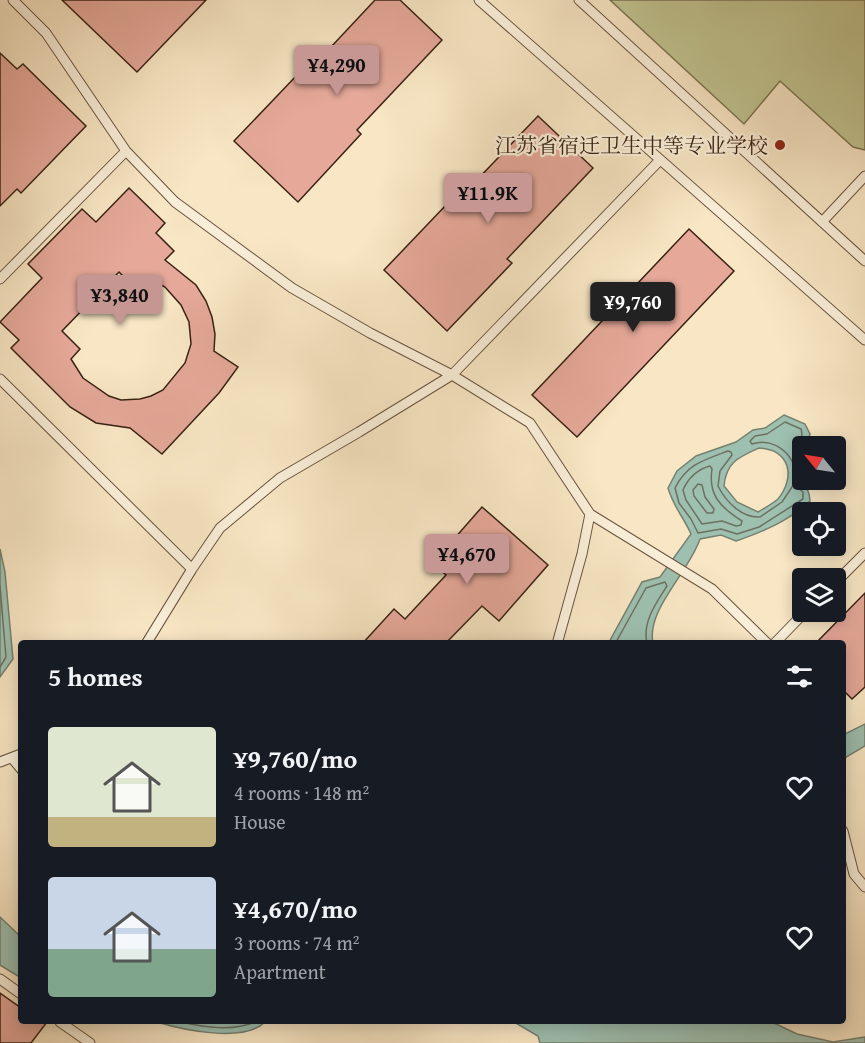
<!DOCTYPE html>
<html lang="en">
<head>
<meta charset="utf-8">
<style>
  :root { --surface:#171b24; --page:#20242c; --text:#f1f3f6; --muted:#9ea1a6; --accent:#c59692 }
  body { margin:0; font-family:"Gentium Book Plus","Noto Serif SC",serif; background:var(--page); color:var(--text); height:100vh; display:flex; flex-direction:column; font-size:22px; white-space:nowrap }
  * { box-sizing:border-box; margin:0 }
  p { font-size:20px; color:var(--muted) }
  .icon { flex:none; width:33px; height:33px; fill:none; stroke:currentColor; stroke-width:2; stroke-linecap:round; stroke-linejoin:round }
  .map { position:relative; flex:1; overflow:hidden }
  .details { position:absolute; left:18px; top:640px; width:828px; height:384px; display:flex; flex-direction:column; background:var(--surface); border-radius:6px; box-shadow:0 3px 15px #0003 }
  .details>* { flex:none }
  .needle { width:39px; rotate:300deg }
  .buttons { position:absolute; left:792px; top:436px; display:grid; gap:12px }
  .buttons a { display:grid; place-items:center; width:54px; height:54px; border-radius:6px; background:var(--surface); box-shadow:0 3px 15px #0003; font-size:30px }
  .price { position:absolute; translate:-50% -51px; padding:0 14px; border-radius:6px; background:var(--accent); color:#111; font-size:20px; line-height:39px; filter:drop-shadow(0 2px 3px #0008) }
  .price::after { content:''; position:absolute; left:50%; top:36px; width:18px; height:14px; margin-left:-9px; background:inherit; clip-path:polygon(0 0,100% 0,50% 100%) }
  .price.current { background:#222; color:#fff }
  ul { padding:0; list-style:none }
  li { display:flex; align-items:center; gap:18px; height:150px; padding:0 30px }
  li span { display:grid; place-items:center; flex:none; width:168px; height:120px; border-radius:6px; color:#555 }
  li>.icon { margin-inline-start:auto }
  span .icon { width:72px; height:72px; fill:#fffc; stroke-width:1 }
  li b { font-size:26px }
  h2 { display:flex; justify-content:space-between; align-items:center; height:72px; padding:0 30px; font-size:26px }
  .map>svg:first-child { display:block }
</style>
</head>
<body>
<div class="map">
<svg width="865" height="1043" viewBox="0 0 865 1043">
  <rect width="100%" height="100%" fill="#f8e6c4"/>
  <filter id="stains"><feTurbulence type="fractalNoise" baseFrequency=".00333" numOctaves="4"/><feColorMatrix values="0 0 0 0 .2 0 0 0 0 .09 0 0 0 0 .02 0 0 0 .5 -.17"/></filter>
  <radialGradient id="worn" r=".72"><stop offset=".6" stop-color="#630" stop-opacity="0"/><stop offset="1" stop-color="#630" stop-opacity=".3"/></radialGradient>
  <path fill="#c1c491" stroke="#7d7352" stroke-width="1.5" d="M 610,0 L 865,0 L 865,150 L 853,147 L 780,81 L 744,124 Z"/>
  <path fill="#9ec0b0" stroke="#768171" stroke-width="1.5" fill-rule="evenodd" d="M 784,415 L 805,424 L 810,434 L 806,447 L 802,447 C 802,455 797,472 799,478 C 804,490 809,485 810,501 C 789,521 762,532 736,541 L 721,535 L 700,539 C 689,572 646,610 653,643 L 608,644 L 642,582 L 660,577 L 691,534 C 683,516 674,508 668,488 L 677,471 L 696,456 L 736,442 L 753,430 L 765,428 ZM 759,448 C 790,449 796,477 778,499 C 772,504 765,508 758,512 L 737,502 L 724,486 C 726,462 739,457 759,448 Z
    M 0,549 L 5,572 L 13,659 L 0,677 Z
    M 865,724 L 865,746 L 843,759 L 843,735 Z
    M 0,917 L 21,937 L 21,978 L 0,965 Z
    M 157,1022 L 265,1022 C 244,1043 183,1030 157,1022 Z
    M 514,1022 L 772,1022 L 797,1034 L 833,1042 L 865,1037 L 865,1043 L 540,1043 L 538,1036 Z"/>
  <g fill="none" stroke-linecap="round" stroke-linejoin="round">
    <path stroke="#6c7162" stroke-width="1.5" d="M 728,451 L 731,452 L 732,455 L 720,471 L 718,486 C 726,502 742,518 760,517 L 782,502 L 794,484 L 803,492 L 803,499 L 759,527 L 737,534 L 721,529 L 698,533 L 691,519 L 679,503 L 675,488 C 687,464 704,460 728,451 Z
      M 802,451 C 798,444 804,437 801,429 L 785,422 L 767,434 L 755,436 L 750,441 L 752,444 C 769,438 786,448 793,463 L 802,462
      M 710,466 L 712,469 C 708,495 720,507 742,521 L 741,525 L 736,526 L 722,521 L 702,524 L 686,500 L 683,490 C 688,478 698,469 710,466 Z
      M 698,484 L 702,485 L 705,497 L 714,509 L 713,513 L 707,513 L 694,496 L 693,490 Z
      M 0,586 L 6,657 L 0,667
      M 615,644 L 646,588 L 665,582 L 667,586 C 656,603 642,622 647,644
      M 180,1022 C 205,1027 231,1032 255,1022"/>
  </g>
  <path fill="#e5a899" stroke="#392213" stroke-width="1.5" fill-rule="evenodd" d="M 62,0 L 206,0 L 137,72 Z
    M 375,0 L 400,0 L 442,40 L 357,130 L 361,134 L 298,202 L 234,141 L 298,74 L 302,78 Z
    M 0,53 L 17,69 L 23,64 L 86,126 L 21,193 L 17,189 L 0,206 Z
    M 538,116 L 593,168 L 507,259 L 512,263 L 447,331 L 384,270 L 448,203 L 452,206 Z
    M 129,188 L 165,223 L 156,233 L 174,251 L 165,260 L 196,285 L 206,301 L 212,317 L 215,334 L 214,351 L 238,367 L 219,393 L 162,454 L 130,428 L 96,423 L 70,407 L 11,348 L 19,340 L 0,322 L 42,278 L 28,264 L 82,209 L 96,222 ZM 119,272 L 137,290 L 148,278 L 165,287 L 181,305 L 189,322 L 191,344 L 185,363 L 163,390 L 151,396 L 140,399 L 121,400 L 109,396 L 83,378 L 71,359 L 80,349 L 62,331 Z
    M 689,229 L 734,271 L 577,437 L 532,395 Z
    M 482,507 L 548,565 L 499,621 L 482,606 L 445,644 L 362,644 L 394,609 L 405,619 L 446,575 L 433,563 Z
    M 865,593 L 865,687 L 852,699 L 843,690 L 843,644 L 815,644 Z
    M 0,993 L 21,1008 L 21,1022 L 47,1022 L 31,1043 L 0,1043 Z"/>
  <g fill="none" stroke-linecap="round" stroke-linejoin="round">
    <defs>
      <path id="lane" d="M 13,0 L 46,33 L 126,151 L 175,202 L 292,288 L 370,333 L 452,375 L 530,423 L 590,514 L 712,589 L 768,644
        M 479,0 L 865,340
        M 579,0 L 865,261
        M 822,222 L 865,176
        M 0,279 L 126,151
        M 0,379 L 192,569
        M 836,582 L 865,553
        M 146,644 L 192,569 L 220,528 L 280,478 L 359,432 L 452,375 L 660,160
        M 557,644 L 582,554 L 590,514
        M 774,644 L 805,612
        M 12,758 L 21,769
        M 0,762 L 21,754
        M 843,831 L 854,874 L 865,887
        M 0,979 L 21,994
        M 60,1022 L 90,1043"/>
    </defs>
    <use href="#lane" stroke="#69533f" stroke-width="11"/>
    <use href="#lane" stroke="#faefd9" stroke-width="9"/>
  </g>
  <circle fill="#8f2418" stroke="#faefd9" stroke-width="2" cx="780" cy="145" r="6"/>
  <g text-anchor="middle" dominant-baseline="central" stroke-width="4.5" stroke-linejoin="round" paint-order="stroke">
    <g font-size="21" fill="#392213" stroke="#faefd9" text-anchor="end">
      <text x="768" y="145">江苏省宿迁卫生中等专业学校</text>
    </g>
  </g>
  <rect width="100%" height="100%" filter="url(#stains)"/>
  <rect width="100%" height="100%" fill="url(#worn)"/>
</svg>
<div class="buttons">
<a><svg class="needle" viewBox="-14 -14 28 28"><path d="M0-13l5 13h-10z" fill="#e53935"/><path d="M0 13l5-13h-10z" fill="#9ea1a6"/></svg></a>
<a><svg class="icon" aria-label="locate" viewBox="0 0 24 24"><circle cx="12" cy="12" r="6"/><path d="M12 2v4M12 18v4M2 12h4M18 12h4"/></svg></a>
<a><svg class="icon" aria-label="layers" viewBox="0 0 24 24"><path d="M12 4l9 5-9 5-9-5zM3 14l9 5 9-5"/></svg></a>
</div>
<b class="price" style="left:337px;top:96px">¥4,290</b>
<b class="price" style="left:488px;top:224px">¥11.9K</b>
<b class="price" style="left:120px;top:326px">¥3,840</b>
<b class="price current" style="left:633px;top:333px">¥9,760</b>
<b class="price" style="left:467px;top:585px">¥4,670</b>
<section class="details">
<h2>5 homes<svg class="icon" aria-label="filters" viewBox="0 0 24 24"><path d="M4 7h16M4 17h16"/><circle cx="9" cy="7" r="2"/><circle cx="15" cy="17" r="2"/></svg></h2>
<ul>
<li><span style="background:linear-gradient(#dfe7d0 75%,#c2b280 0)"><svg class="icon" aria-label="home" viewBox="0 0 24 24"><path d="M3 11l9-7 9 7M6 9v11h12V9"/></svg></span><div><b>¥9,760/mo</b><p>4 rooms · 148 m²</p><p>House</p></div><svg class="icon" aria-label="heart" viewBox="0 0 24 24"><path d="M12 20l-8-8c-3-5 5-10 8-4 3-6 11-1 8 4z"/></svg></li>
<li><span style="background:linear-gradient(#c9d6e8 60%,#7fa58c 0)"><svg class="icon" aria-label="home" viewBox="0 0 24 24"><path d="M3 11l9-7 9 7M6 9v11h12V9"/></svg></span><div><b>¥4,670/mo</b><p>3 rooms · 74 m²</p><p>Apartment</p></div><svg class="icon" aria-label="heart" viewBox="0 0 24 24"><path d="M12 20l-8-8c-3-5 5-10 8-4 3-6 11-1 8 4z"/></svg></li>
</ul>
</section>
</div>
</body>
</html>
